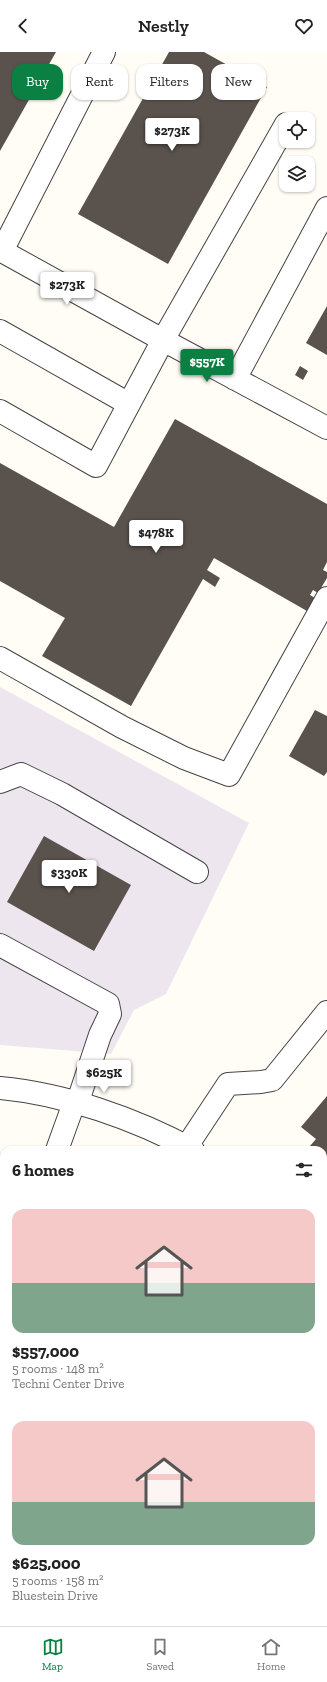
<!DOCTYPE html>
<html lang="en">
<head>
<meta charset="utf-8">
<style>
  :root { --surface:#fff; --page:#f2f2f2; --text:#222; --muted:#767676; --line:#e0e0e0; --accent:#0b8043 }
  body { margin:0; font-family:"Zilla Slab",serif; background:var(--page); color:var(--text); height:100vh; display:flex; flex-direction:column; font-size:15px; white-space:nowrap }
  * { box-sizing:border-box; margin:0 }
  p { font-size:13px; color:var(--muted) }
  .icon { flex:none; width:22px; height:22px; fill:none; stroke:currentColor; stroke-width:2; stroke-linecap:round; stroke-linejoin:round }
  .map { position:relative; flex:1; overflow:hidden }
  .sheet { position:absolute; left:0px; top:1094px; width:327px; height:480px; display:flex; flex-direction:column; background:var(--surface); border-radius:12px 12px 0 0; box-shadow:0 1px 3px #0004 }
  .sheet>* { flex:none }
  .top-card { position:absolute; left:12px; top:12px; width:303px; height:36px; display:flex; gap:8px }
  .controls { position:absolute; left:279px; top:60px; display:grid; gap:8px }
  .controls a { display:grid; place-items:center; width:36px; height:36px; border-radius:8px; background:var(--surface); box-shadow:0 1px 3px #0004; font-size:20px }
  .price { position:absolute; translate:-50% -34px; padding:0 9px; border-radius:4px; background:#fff; color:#222; font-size:13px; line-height:26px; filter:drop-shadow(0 1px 2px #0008) }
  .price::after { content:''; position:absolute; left:50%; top:24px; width:12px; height:9px; margin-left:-6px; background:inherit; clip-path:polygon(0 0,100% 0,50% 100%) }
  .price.on { background:var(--accent); color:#fff }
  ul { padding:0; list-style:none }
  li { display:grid; align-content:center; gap:8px; height:212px; padding:0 12px }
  li span { display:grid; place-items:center; height:124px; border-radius:12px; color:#555 }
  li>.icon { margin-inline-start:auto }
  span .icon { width:72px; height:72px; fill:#fffc; stroke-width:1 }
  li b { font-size:17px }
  h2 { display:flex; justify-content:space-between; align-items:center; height:48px; padding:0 12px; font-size:17px }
  .tag { padding:0 14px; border-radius:12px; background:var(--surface); box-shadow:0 1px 3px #0004; font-size:14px; line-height:36px }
  .tag.on { background:var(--accent); color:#fff }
  header { display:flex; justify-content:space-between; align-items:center; height:52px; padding:0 12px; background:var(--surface); font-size:18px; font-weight:600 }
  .tab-bar { display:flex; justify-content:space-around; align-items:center; height:56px; border-top:1px solid var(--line); background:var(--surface); font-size:11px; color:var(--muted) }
  .tab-bar a { display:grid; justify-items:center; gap:2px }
  .tab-bar .on { color:var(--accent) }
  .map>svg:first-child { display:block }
</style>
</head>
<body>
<header><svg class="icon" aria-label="back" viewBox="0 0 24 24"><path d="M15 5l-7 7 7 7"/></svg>Nestly<svg class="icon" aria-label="heart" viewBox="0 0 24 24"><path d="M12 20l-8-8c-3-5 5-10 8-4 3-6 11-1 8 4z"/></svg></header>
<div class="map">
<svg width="327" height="1574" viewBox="0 0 327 1574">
  <rect width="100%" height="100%" fill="#fffdf5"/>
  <path fill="#eee6ef" d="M 0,635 L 249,771 L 166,942 L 134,958 L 111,1002 L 0,993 Z"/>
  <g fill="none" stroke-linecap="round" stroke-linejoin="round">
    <path stroke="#3f96cf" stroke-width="7" d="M 0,1393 L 4,1394
      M 197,1570 L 213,1574
      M 281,1574 L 301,1572 L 307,1574"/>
  </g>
  <path fill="#5a524d" d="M 0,0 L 56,0 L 0,99 Z
    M 169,0 L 204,0 L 267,35 L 168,212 L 78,162 Z
    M 327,254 L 327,303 L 306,291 Z
    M 300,314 L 308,319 L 303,328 L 295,323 Z
    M 175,367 L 327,452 L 327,510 L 323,518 L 327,520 L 327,526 L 318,541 L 313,538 L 310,543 L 315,546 L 307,559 L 214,506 L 207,518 L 220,526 L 215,535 L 203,527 L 131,654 L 42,604 L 65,566 L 0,529 L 0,411 L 114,475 Z
    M 315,658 L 327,664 L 327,720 L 324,724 L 289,704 Z
    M 44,784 L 131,833 L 94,899 L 7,850 Z
    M 327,1044 L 327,1109 L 323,1105 L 323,1098 L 314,1098 L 310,1094 L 316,1087 L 301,1075 Z"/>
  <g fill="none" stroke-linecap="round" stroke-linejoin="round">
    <defs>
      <path id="minor" d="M 0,198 L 150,281 L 327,376
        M 2,199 L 104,0
        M 0,279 L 129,352
        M 235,327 L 327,156
        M 0,359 L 96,414 L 163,288 L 286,72
        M 0,606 L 122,675 L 184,706 L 229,723 L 327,546
        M 0,730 L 21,722 L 62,742 L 197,820
        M 0,893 L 108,952 L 110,962 L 100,983 L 77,1052
        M 0,1036 C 65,1042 136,1067 193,1098
        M 187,1094 L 228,1032 L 261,1030 L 272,1028 L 327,960
        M 57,1098 L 74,1051
        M 323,1200 L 327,1206
        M 0,1218 L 4,1210
        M 0,1256 L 4,1263
        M 323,1415 L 327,1414
        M 6,1574 L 9,1570"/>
    </defs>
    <use href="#minor" stroke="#444" stroke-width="24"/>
    <use href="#minor" stroke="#fff" stroke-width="22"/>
  </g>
</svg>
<div class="controls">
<a><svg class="icon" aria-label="locate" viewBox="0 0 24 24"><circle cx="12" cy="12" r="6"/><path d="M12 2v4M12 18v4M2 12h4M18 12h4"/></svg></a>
<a><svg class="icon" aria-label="layers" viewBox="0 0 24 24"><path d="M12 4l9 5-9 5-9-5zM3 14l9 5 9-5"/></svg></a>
</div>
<b class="price" style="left:172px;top:100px">$273K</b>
<b class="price" style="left:67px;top:254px">$273K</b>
<b class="price on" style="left:207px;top:331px">$557K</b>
<b class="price" style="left:156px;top:502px">$478K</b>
<b class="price" style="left:69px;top:842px">$330K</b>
<b class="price" style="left:104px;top:1042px">$625K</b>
<div class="top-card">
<a class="tag on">Buy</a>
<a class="tag">Rent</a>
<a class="tag">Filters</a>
<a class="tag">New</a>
</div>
<section class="sheet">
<h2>6 homes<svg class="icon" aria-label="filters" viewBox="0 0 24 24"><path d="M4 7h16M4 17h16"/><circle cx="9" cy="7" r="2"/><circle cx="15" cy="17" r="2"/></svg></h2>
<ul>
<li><span style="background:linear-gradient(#f6c9c9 60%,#7fa58c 0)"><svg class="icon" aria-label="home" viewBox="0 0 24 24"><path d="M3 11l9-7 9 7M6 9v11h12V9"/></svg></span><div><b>$557,000</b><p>5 rooms · 148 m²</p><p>Techni Center Drive</p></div></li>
<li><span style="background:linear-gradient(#f6c9c9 65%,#7fa58c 0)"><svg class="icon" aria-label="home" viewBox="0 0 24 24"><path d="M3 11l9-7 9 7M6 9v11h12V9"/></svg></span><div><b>$625,000</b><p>5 rooms · 158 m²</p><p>Bluestein Drive</p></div></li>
</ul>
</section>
</div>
<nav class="tab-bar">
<a class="on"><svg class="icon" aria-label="map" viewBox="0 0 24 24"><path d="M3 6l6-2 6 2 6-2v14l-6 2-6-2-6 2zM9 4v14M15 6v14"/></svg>Map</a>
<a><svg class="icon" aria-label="saved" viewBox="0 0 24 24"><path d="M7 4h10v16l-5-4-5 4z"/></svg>Saved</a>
<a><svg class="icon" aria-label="home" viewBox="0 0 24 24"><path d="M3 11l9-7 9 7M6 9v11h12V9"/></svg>Home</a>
</nav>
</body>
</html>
